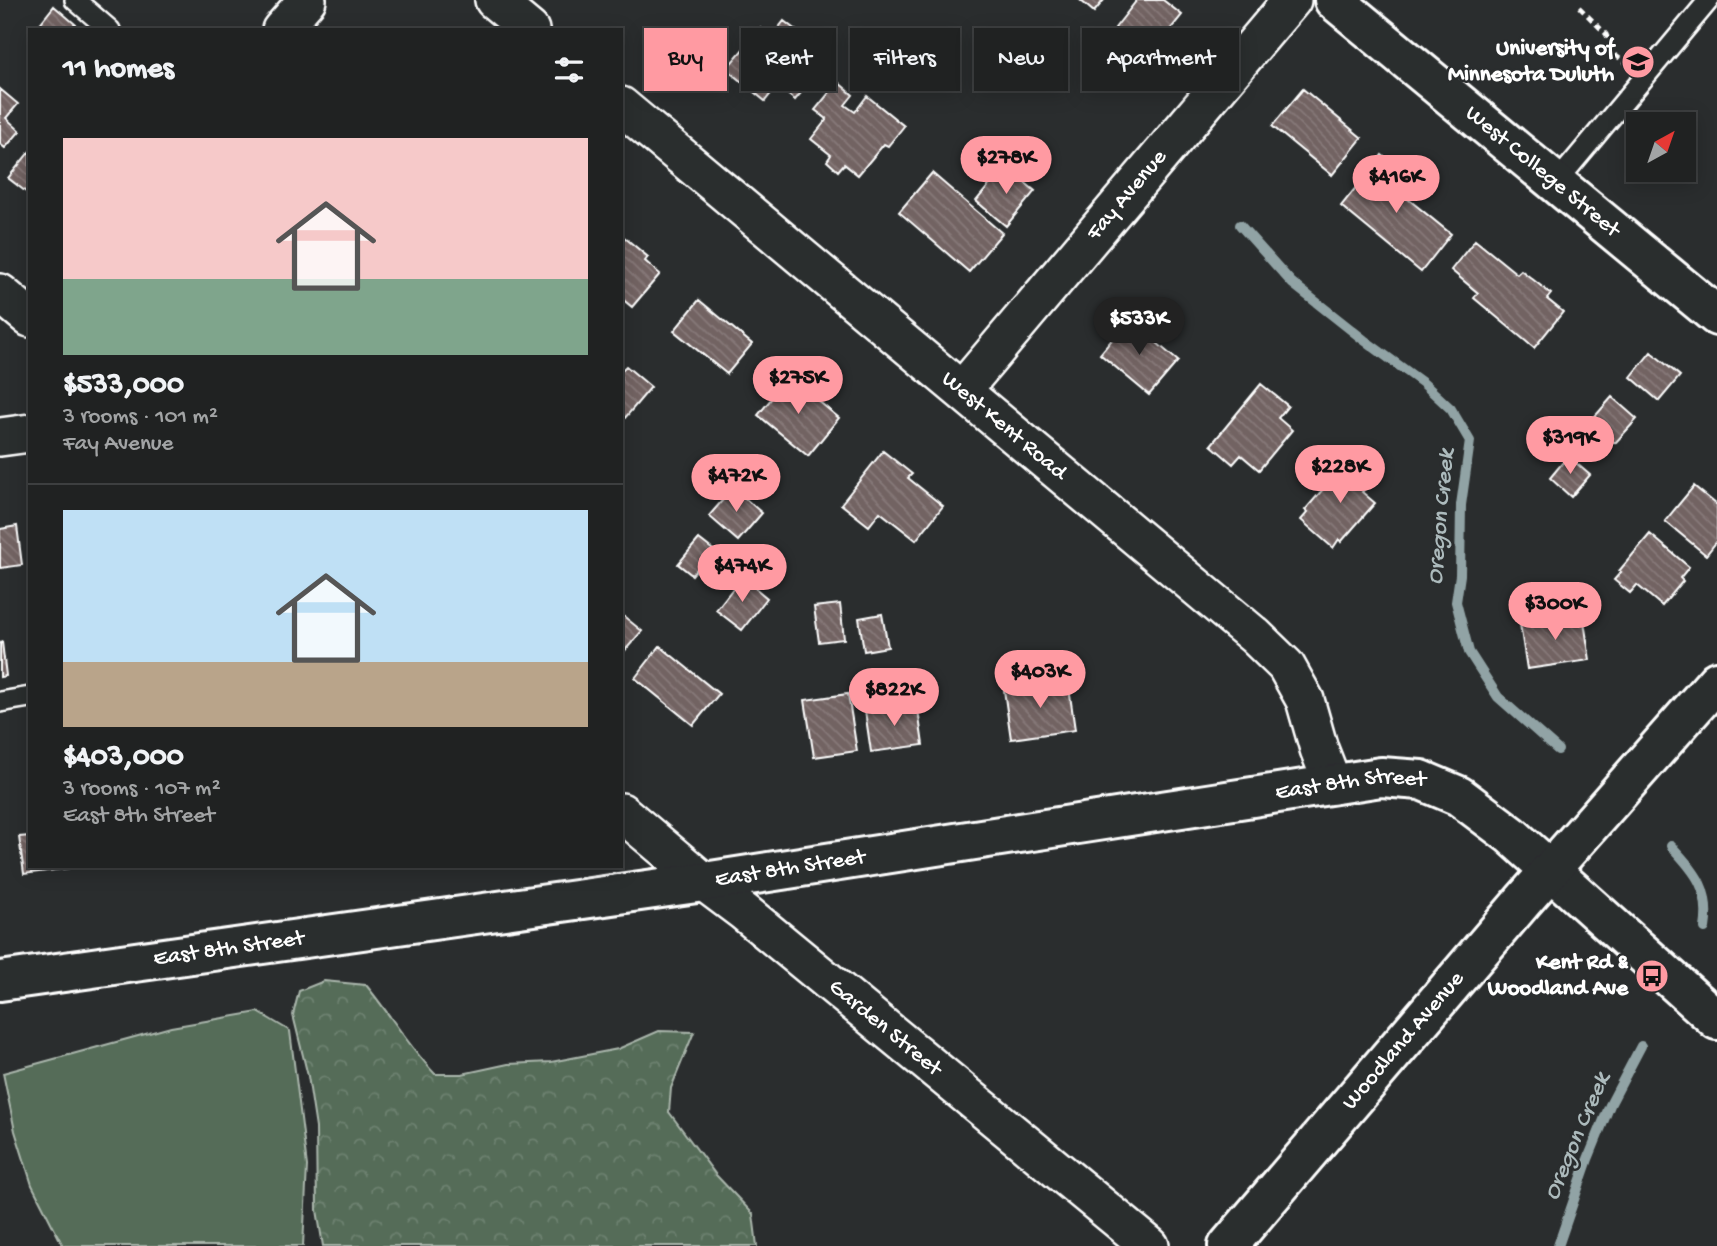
<!DOCTYPE html>
<html lang="en">
<head>
<meta charset="utf-8">
<style>
  :root { --surface:#202222; --page:#282a2a; --text:#f1f3f6; --muted:#a2a4a5; --line:#3d3f40; --accent:#ff9aa2 }
  body { margin:0; font-family:"Gochi Hand",sans-serif; background:var(--page); color:var(--text); height:100vh; display:flex; flex-direction:column; font-size:26px; white-space:nowrap }
  * { box-sizing:border-box; margin:0 }
  p { font-size:23px; color:var(--muted) }
  .icon { flex:none; width:38px; height:38px; fill:none; stroke:currentColor; stroke-width:2; stroke-linecap:round; stroke-linejoin:round }
  .map { position:relative; flex:1; overflow:hidden }
  .sheet { position:absolute; left:28px; top:28px; width:595px; height:840px; display:flex; flex-direction:column; background:var(--surface); border-radius:0px; box-shadow:0 4px 18px #0003,0 0 0 2px var(--line) }
  .sheet>* { flex:none }
  .top-card { position:absolute; left:644px; top:28px; width:665px; height:63px; display:flex; gap:14px }
  .needle { width:46px; rotate:40deg }
  .buttons { position:absolute; left:1626px; top:112px; display:grid; gap:14px }
  .buttons a { display:grid; place-items:center; width:70px; height:70px; border-radius:0px; background:var(--surface); box-shadow:0 4px 18px #0003,0 0 0 2px var(--line); font-size:35px }
  .price { position:absolute; translate:-50% -60px; padding:0 16px; border-radius:24px; background:var(--accent); color:#111; font-size:23px; line-height:46px; filter:drop-shadow(0 2px 4px #0008) }
  .price::after { content:''; position:absolute; left:50%; top:42px; width:21px; height:16px; margin-left:-10px; background:inherit; clip-path:polygon(0 0,100% 0,50% 100%) }
  .price.active { background:#222; color:#fff }
  ul { padding:0; list-style:none }
  li { display:grid; align-content:center; gap:14px; height:371px; padding:0 35px }
  li+li { border-top:2px solid var(--line) }
  li span { display:grid; place-items:center; height:217px; border-radius:0px; color:#555 }
  li>.icon { margin-inline-start:auto }
  span .icon { width:126px; height:126px; fill:#fffc; stroke-width:1 }
  li b { font-size:30px }
  h2 { display:flex; justify-content:space-between; align-items:center; height:84px; padding:0 35px; font-size:30px }
  .tag { padding:0 24px; border-radius:0px; background:var(--surface); box-shadow:0 4px 18px #0003,0 0 0 2px var(--line); font-size:24px; line-height:63px }
  .tag.active { background:var(--accent); color:#111 }
  .map>svg:first-child { display:block }
</style>
</head>
<body>
<div class="map">
<svg width="1717" height="1246" viewBox="0 0 1717 1246">
  <defs>
    <pattern id="forest-crowns" width="20" height="18" patternUnits="userSpaceOnUse" patternTransform="scale(1.75)"><rect width="20" height="18" fill="#556c58"/><path d="M2 6a3 3 0 1 1 6 0M12 15a3 3 0 1 1 6 0" fill="none" stroke="#6e8271"/></pattern>
    <pattern id="building-back-hatch" width="6" height="6" patternUnits="userSpaceOnUse" patternTransform="scale(1.75)"><rect width="6" height="6" fill="#726362"/><path d="M-1 5l2 2M0 0l6 6M5-1l2 2" fill="none" stroke="#877a7a"/></pattern>
  </defs>
  <rect width="100%" height="100%" fill="#2a2d2e"/>
  <filter id="ink" filterUnits="userSpaceOnUse"><feTurbulence type="fractalNoise" baseFrequency=".0143" numOctaves="2"/><feDisplacementMap in="SourceGraphic" scale="14" xChannelSelector="R" yChannelSelector="G"/><feConvolveMatrix kernelMatrix="1 2 1 2 8 2 1 2 1" color-interpolation-filters="sRGB"/></filter>
  <g filter="url(#ink)">
    <path fill="url(#forest-crowns)" stroke="#aab6ac" stroke-width="2" d="M 324,981 L 366,985 C 390,1014 409,1047 435,1074 L 462,1074 L 508,1064 L 551,1062 L 618,1049 L 659,1031 L 694,1032 L 671,1088 L 669,1112 L 716,1175 L 753,1214 L 757,1246 L 323,1246 L 317,1210 L 316,1128 L 308,1076 L 293,1015 L 299,991 Z"/>
    <path fill="#556c58" stroke="#aab6ac" stroke-width="2" d="M 258,1012 L 290,1031 L 307,1166 L 303,1246 L 63,1246 L 32,1185 L 15,1131 L 3,1073 L 171,1027 Z"/>
    <g fill="none" stroke-linecap="round" stroke-linejoin="round">
      <path stroke="#91a3a5" stroke-width="10" d="M 1240,225 L 1292,283 L 1364,340 L 1423,383 L 1451,409 L 1470,441 L 1461,505 L 1460,575 L 1456,602 L 1469,652 L 1498,697 L 1558,750
        M 1671,846 C 1696,872 1711,890 1705,928
        M 1558,1246 L 1588,1159 L 1610,1105 L 1641,1046"/>
    </g>
    <path fill="url(#building-back-hatch)" stroke="#fff" stroke-width="2" d="M 1080,0 L 1104,0 L 1094,12 Z
      M 1137,0 L 1163,0 L 1182,15 L 1149,56 L 1115,28 Z
      M 54,6 L 82,30 L 35,30 Z
      M 784,21 L 802,35 L 782,60 L 790,67 L 796,60 L 815,76 L 795,100 L 777,86 L 765,101 L 726,69 L 761,28 L 772,36 Z
      M 838,82 L 853,95 L 845,105 L 855,112 L 867,96 L 904,126 L 888,146 L 884,144 L 858,175 L 844,164 L 838,171 L 827,161 L 831,155 L 811,139 L 827,119 L 815,110 Z
      M 0,89 L 18,104 L 6,118 L 20,131 L 5,148 L 0,144 Z
      M 1303,89 L 1362,138 L 1332,175 L 1272,126 Z
      M 30,151 L 30,195 L 8,178 Z
      M 1382,155 L 1413,180 L 1402,194 L 1451,234 L 1421,272 L 1341,206 Z
      M 1005,166 L 1035,191 L 1006,226 L 976,201 Z
      M 932,173 L 1002,233 L 969,272 L 899,212 Z
      M 624,237 L 648,257 L 645,261 L 660,274 L 632,307 L 621,298 L 621,240 Z
      M 1475,240 L 1517,274 L 1521,270 L 1551,294 L 1547,299 L 1563,312 L 1534,348 L 1474,298 L 1478,293 L 1451,270 Z
      M 699,300 L 752,344 L 727,374 L 674,331 Z
      M 1129,319 L 1178,361 L 1149,395 L 1100,354 Z
      M 1651,352 L 1680,376 L 1659,401 L 1631,377 Z
      M 626,366 L 651,387 L 625,418 L 621,415 L 621,371 Z
      M 789,377 L 839,418 L 808,456 L 758,415 Z
      M 1261,384 L 1288,406 L 1278,418 L 1292,430 L 1259,470 L 1241,455 L 1233,464 L 1211,445 Z
      M 1612,397 L 1637,419 L 1615,443 L 1590,422 Z
      M 883,451 L 912,474 L 908,478 L 943,506 L 916,540 L 880,512 L 869,526 L 841,504 Z
      M 1568,456 L 1590,475 L 1571,497 L 1550,478 Z
      M 1349,459 L 1373,479 L 1362,492 L 1375,503 L 1341,542 L 1339,539 L 1333,548 L 1301,520 L 1308,512 L 1305,510 Z
      M 1694,486 L 1717,505 L 1717,541 L 1706,555 L 1665,521 Z
      M 733,488 L 762,513 L 738,541 L 709,516 Z
      M 17,526 L 22,565 L 0,568 L 0,529 Z
      M 1650,534 L 1689,567 L 1680,578 L 1683,581 L 1662,606 L 1637,585 L 1630,593 L 1614,580 L 1621,572 L 1619,571 Z
      M 699,539 L 713,550 L 692,575 L 678,564 Z
      M 742,577 L 767,598 L 742,630 L 716,610 Z
      M 840,604 L 844,639 L 819,642 L 814,607 Z
      M 621,614 L 642,631 L 621,655 Z
      M 882,614 L 888,647 L 864,651 L 859,618 Z
      M 1583,615 L 1590,660 L 1527,669 L 1520,624 Z
      M 2,642 L 6,676 L 0,677 L 0,643 Z
      M 660,646 L 719,694 L 693,725 L 635,678 Z
      M 1068,681 L 1075,730 L 1011,739 L 1004,690 Z
      M 848,694 L 857,751 L 814,757 L 805,700 Z
      M 917,703 L 923,745 L 871,752 L 865,711 Z
      M 30,836 L 30,866 L 78,867 L 24,874 L 19,837 Z"/>
    <g fill="none" stroke-linecap="round" stroke-linejoin="round">
      <defs>
        <path id="service" d="M 75,0 L 110,30
          M 1555,184 L 1709,0
          M 0,702 L 30,697"/>
        <g id="minor">
          <path d="M 494,0 L 530,30"/>
          <path d="M 281,30 L 307,0"/>
          <path id="s1" d="M 621,106 L 1255,636 L 1286,666 L 1305,700 L 1319,749 L 1333,785"/>
          <path d="M 0,293 L 30,318"/>
          <path id="s2" d="M 963,389 L 1292,0"/>
          <path d="M 0,437 L 30,433"/>
          <path id="s3" d="M 621,812 L 704,882 L 744,912 L 1150,1246"/>
        </g>
        <g id="tertiary">
          <path id="s4" d="M 1334,0 L 1717,316"/>
          <path id="s5" d="M 0,981 L 704,882 L 1381,777 L 1421,780 L 1459,796 L 1511,835 L 1717,1020"/>
        </g>
        <g id="secondary">
          <path id="s6" d="M 1228,1246 L 1523,901 L 1717,681"/>
        </g>
      </defs>
      <use href="#service" stroke="#fff" stroke-width="24"/>
      <use href="#minor" stroke="#fff" stroke-width="42"/>
      <use href="#tertiary" stroke="#fff" stroke-width="44"/>
      <use href="#secondary" stroke="#fff" stroke-width="44"/>
      <path stroke="#fff" stroke-width="4.5" stroke-dasharray="7 5" stroke-linecap="butt" d="M 1579,7 L 1606,34 L 1615,55 L 1626,63"/>
      <use href="#service" stroke="#2a2d2e" stroke-width="19"/>
      <use href="#minor" stroke="#2a2d2e" stroke-width="37"/>
      <use href="#tertiary" stroke="#2a2d2e" stroke-width="38"/>
      <use href="#secondary" stroke="#2a2d2e" stroke-width="38"/>
    </g>
  </g>
  <defs>
    <symbol id="university-disc" viewBox="-11 -11 22 22"><circle r="9.5" fill="#ff9aa2" stroke="#2a2d2e"/><path d="M0-5L7-2L0 1L-7-2ZM-4 1L0 2.5L4 1V4Q0 6-4 4Z" fill="#111"/></symbol>
    <symbol id="bus-disc" viewBox="-11 -11 22 22"><circle r="9.5" fill="#ff9aa2" stroke="#2a2d2e"/><path d="M-5-6H5V4H4V6H2V4H-2V6H-4V4H-5ZM-3.5-4V0h7V-4ZM-3.5 1.2v1.5H-2V1.2ZM2 1.2v1.5H3.5V1.2Z" fill="#111"/></symbol>
  </defs>
  <g fill-rule="evenodd">
    <use href="#university-disc" x="1619" y="43" width="38" height="38"/>
    <use href="#bus-disc" x="1633" y="957" width="38" height="38"/>
  </g>
  <g text-anchor="middle" dominant-baseline="central" stroke-width="5" stroke-linejoin="round" paint-order="stroke">
    <g font-size="23" font-weight="bold" fill="#fff" stroke="#2a2d2e" text-anchor="end">
      <text x="1614" y="49">University of<tspan x="1614" dy="26">Minnesota Duluth</tspan></text>
      <text x="1628" y="963">Kent Rd &amp;<tspan x="1628" dy="26">Woodland Ave</tspan></text>
    </g>
    <g font-size="23" fill="#fff" stroke="#2a2d2e">
      <text stroke="none"><textPath href="#s4" startOffset="270">West College Street</textPath></text>
      <text stroke="none"><textPath href="#s2" startOffset="254">Fay Avenue</textPath></text>
      <text stroke="none"><textPath href="#s1" startOffset="499">West Kent Road</textPath></text>
      <text stroke="none"><textPath href="#s5" startOffset="1365">East 8th Street</textPath></text>
      <text stroke="none"><textPath href="#s5" startOffset="798">East 8th Street</textPath></text>
      <text stroke="none"><textPath href="#s5" startOffset="231">East 8th Street</textPath></text>
      <text stroke="none"><textPath href="#s3" startOffset="341">Garden Street</textPath></text>
      <text stroke="none"><textPath href="#s6" startOffset="270">Woodland Avenue</textPath></text>
    </g>
    <g font-size="24" font-style="italic" fill="#acbabc" stroke="#2a2d2e">
      <text transform="translate(1442 517) rotate(-85)">Oregon Creek</text>
      <text transform="translate(1578 1137) rotate(-67)">Oregon Creek</text>
    </g>
  </g>
</svg>
<div class="buttons">
<a><svg class="needle" viewBox="-14 -14 28 28"><path d="M0-13l5 13h-10z" fill="#e53935"/><path d="M0 13l5-13h-10z" fill="#a2a4a5"/></svg></a>
</div>
<b class="price" style="left:1006px;top:196px">$278K</b>
<b class="price" style="left:1396px;top:215px">$416K</b>
<b class="price active" style="left:1139px;top:357px">$533K</b>
<b class="price" style="left:798px;top:416px">$275K</b>
<b class="price" style="left:1570px;top:476px">$319K</b>
<b class="price" style="left:1340px;top:505px">$228K</b>
<b class="price" style="left:736px;top:514px">$472K</b>
<b class="price" style="left:742px;top:604px">$474K</b>
<b class="price" style="left:1555px;top:642px">$300K</b>
<b class="price" style="left:1040px;top:710px">$403K</b>
<b class="price" style="left:894px;top:728px">$822K</b>
<div class="top-card">
<a class="tag active">Buy</a>
<a class="tag">Rent</a>
<a class="tag">Filters</a>
<a class="tag">New</a>
<a class="tag">Apartment</a>
</div>
<section class="sheet">
<h2>11 homes<svg class="icon" aria-label="filters" viewBox="0 0 24 24"><path d="M4 7h16M4 17h16"/><circle cx="9" cy="7" r="2"/><circle cx="15" cy="17" r="2"/></svg></h2>
<ul>
<li><span style="background:linear-gradient(#f6c9c9 65%,#7fa58c 0)"><svg class="icon" aria-label="home" viewBox="0 0 24 24"><path d="M3 11l9-7 9 7M6 9v11h12V9"/></svg></span><div><b>$533,000</b><p>3 rooms · 101 m²</p><p>Fay Avenue</p></div></li>
<li><span style="background:linear-gradient(#bfe0f5 70%,#b9a48a 0)"><svg class="icon" aria-label="home" viewBox="0 0 24 24"><path d="M3 11l9-7 9 7M6 9v11h12V9"/></svg></span><div><b>$403,000</b><p>3 rooms · 107 m²</p><p>East 8th Street</p></div></li>
</ul>
</section>
</div>
</body>
</html>
